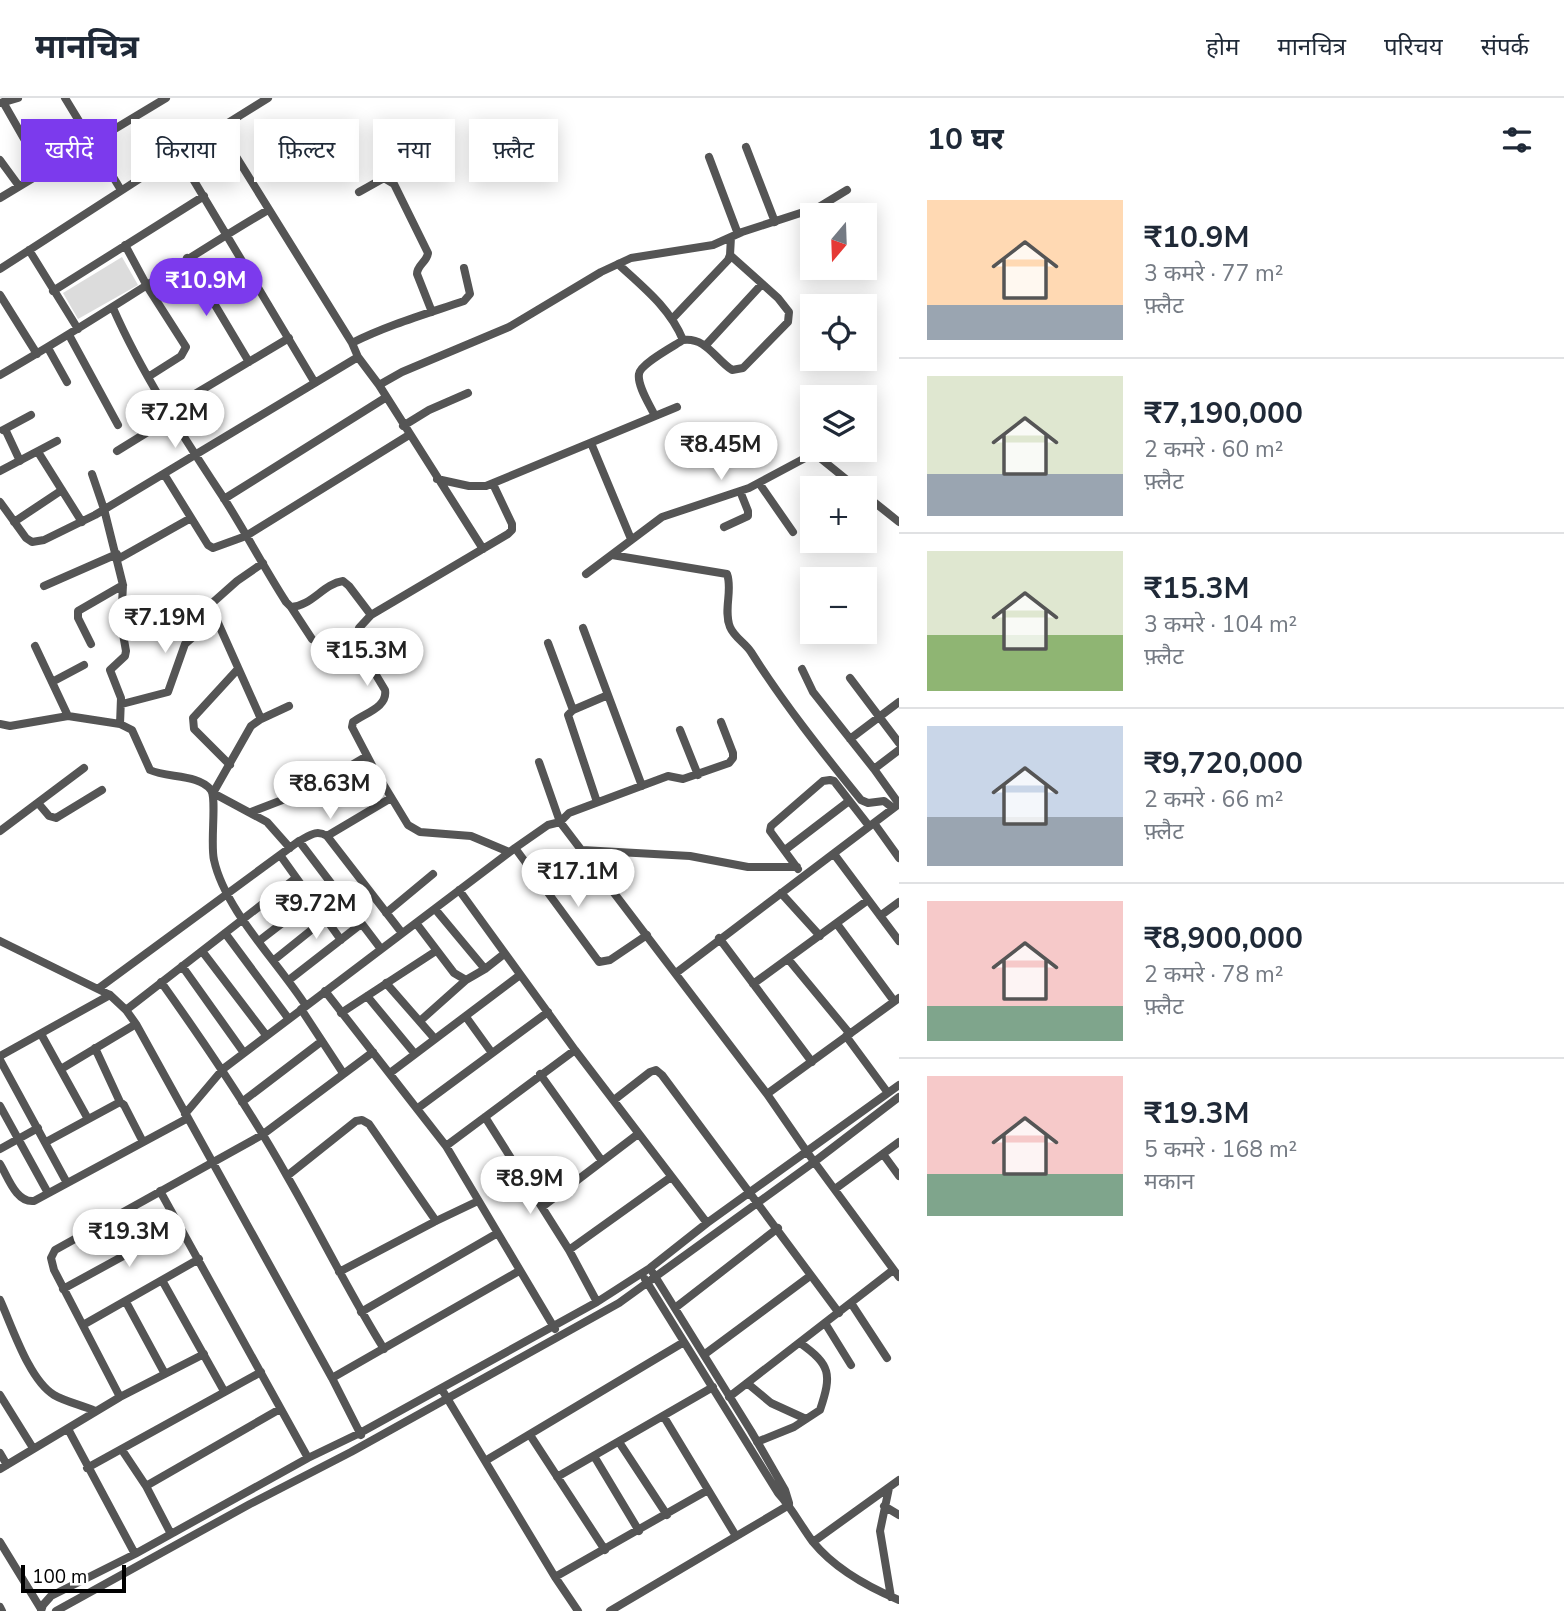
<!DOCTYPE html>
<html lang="hi">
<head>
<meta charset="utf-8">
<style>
  :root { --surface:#fff; --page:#f2f2f3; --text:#1f2937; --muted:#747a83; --line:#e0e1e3; --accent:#7c3aed }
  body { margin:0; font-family:"Nunito Sans","Noto Sans Devanagari",sans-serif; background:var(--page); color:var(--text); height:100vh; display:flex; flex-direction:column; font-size:26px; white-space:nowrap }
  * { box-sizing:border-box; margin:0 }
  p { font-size:23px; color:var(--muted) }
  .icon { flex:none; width:38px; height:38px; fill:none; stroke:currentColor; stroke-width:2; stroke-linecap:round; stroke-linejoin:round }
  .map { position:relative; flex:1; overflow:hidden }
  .sheet { display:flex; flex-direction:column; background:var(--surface); width:665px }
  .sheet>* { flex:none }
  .top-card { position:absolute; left:21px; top:21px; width:665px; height:63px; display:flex; gap:14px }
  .needle { width:46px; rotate:199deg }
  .fabs { position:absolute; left:800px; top:105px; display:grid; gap:14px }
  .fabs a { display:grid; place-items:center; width:77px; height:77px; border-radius:0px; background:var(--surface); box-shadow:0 4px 18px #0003; font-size:35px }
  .scale { position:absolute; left:21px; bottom:18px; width:105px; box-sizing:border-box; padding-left:7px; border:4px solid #000; border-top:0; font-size:19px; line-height:24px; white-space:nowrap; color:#000; -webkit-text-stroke:5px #fff; paint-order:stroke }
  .price { position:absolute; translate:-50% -60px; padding:0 16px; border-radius:24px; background:#fff; color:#222; font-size:23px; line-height:46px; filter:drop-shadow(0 2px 4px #0008) }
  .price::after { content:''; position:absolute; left:50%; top:42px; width:21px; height:16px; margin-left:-10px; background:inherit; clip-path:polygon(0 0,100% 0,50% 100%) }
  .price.selected { background:var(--accent); color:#fff }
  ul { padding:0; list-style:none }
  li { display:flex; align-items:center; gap:21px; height:175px; padding:0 28px }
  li+li { border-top:2px solid var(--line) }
  li span { display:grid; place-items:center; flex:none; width:196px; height:140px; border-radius:0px; color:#555 }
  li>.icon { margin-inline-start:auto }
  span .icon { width:84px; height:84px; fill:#fffc; stroke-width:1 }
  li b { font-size:30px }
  h2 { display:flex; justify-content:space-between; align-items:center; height:84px; padding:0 28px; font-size:30px }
  .pill { padding:0 24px; border-radius:0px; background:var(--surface); box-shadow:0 4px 18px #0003; font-size:24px; line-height:63px }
  .pill.selected { background:var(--accent); color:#fff }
  header { display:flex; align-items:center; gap:42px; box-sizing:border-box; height:98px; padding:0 35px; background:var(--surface); border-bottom:2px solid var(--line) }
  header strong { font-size:33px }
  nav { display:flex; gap:38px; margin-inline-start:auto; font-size:24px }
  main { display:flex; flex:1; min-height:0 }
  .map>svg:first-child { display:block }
</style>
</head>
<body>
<header>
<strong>मानचित्र</strong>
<nav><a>होम</a><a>मानचित्र</a><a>परिचय</a><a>संपर्क</a></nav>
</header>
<main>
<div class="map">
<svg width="899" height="1513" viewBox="0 0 899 1513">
  <rect width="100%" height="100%" fill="#fff"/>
  <path fill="#dcdcdc" d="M 122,159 L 138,187 L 78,221 L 63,195 Z"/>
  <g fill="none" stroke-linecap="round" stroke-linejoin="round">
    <path stroke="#555" stroke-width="8" d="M 65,0 L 121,92
      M 3,4 L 43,74
      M 1,5 L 18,0
      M 219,31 L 352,245 L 358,259 L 379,287 L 483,451
      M 746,49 L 775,124
      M 178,56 L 315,285
      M 709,59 L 738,136
      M 0,62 L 19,88
      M 359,94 L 384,80 L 394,86 L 428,155 C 427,164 417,167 417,176 L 432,214
      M 0,100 L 166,0
      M 125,147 L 147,188 L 186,249 L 181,258 L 148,279
      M 29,152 L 78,231
      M 187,160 L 249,264
      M 618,166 C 643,189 670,210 683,242
      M 0,171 L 178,56 L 268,0
      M 53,193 L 204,98
      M 0,197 L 37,256
      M 113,210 C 142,276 183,338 223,399 C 245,433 264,470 286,504 L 291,509 C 312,508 323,486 343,483 L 349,488 L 371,517
      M 673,220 L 728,162 L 730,157 L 731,139
      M 69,237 L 118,327
      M 352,245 C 388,227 426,216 464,203 L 470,196 L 464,170
      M 705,248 L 762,186
      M 48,250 L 67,284
      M 0,277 C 92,225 178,165 268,112
      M 379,287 L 402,274 L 509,229 L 601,174 L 631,160 L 713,147 L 742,134 L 819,109 L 847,92
      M 168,312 L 289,240
      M 655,318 C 650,307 637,288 639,276 C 640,266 674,248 683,242 C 706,239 715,261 732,272 L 743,270 L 788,224 L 789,214 L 778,200 L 730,157
      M 403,328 L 429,312 L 468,295
      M 5,331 L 20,363
      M 3,332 L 31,317
      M 591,345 L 631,441
      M 117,353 L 172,319
      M 38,354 L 82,424
      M 0,373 L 57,343
      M 92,376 L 104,411 L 123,487 L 121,525 L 126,553 L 125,558 L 110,572 L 121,600 L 120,626
      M 164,376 L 208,447 L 213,450 L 246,438 L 409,337
      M 437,381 L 469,388 L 486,388 L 677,309
      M 759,385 L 793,434
      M 493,386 L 512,426 L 512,432 L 508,436 L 371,517 L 359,530 L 355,542 L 385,592 C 388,609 365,615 353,624 L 352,629 L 374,671 L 408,727 L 420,734 L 471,738 L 509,754
      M 864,396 L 899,424
      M 224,401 L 385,300
      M 0,404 L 26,440 L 32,444 L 44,442 L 95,417 L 358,259
      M 14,424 L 62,392
      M 724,429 L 748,418 L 748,413 L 740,393
      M 612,457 L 727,476 C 733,492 723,512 730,529 C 734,539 745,545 751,554 C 784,606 822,654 861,702 L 868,705 L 884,703 L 893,710
      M 118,461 L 191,420
      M 586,476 L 662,419 L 749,390 L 807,359 L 813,357 L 820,360 L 857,390
      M 44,488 L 117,456
      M 291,509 L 312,541
      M 583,530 L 642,688
      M 548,545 L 573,612
      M 91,546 L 78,520 L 78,513 L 123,487
      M 35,548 L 68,618
      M 850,580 L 899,645
      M 52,584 L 84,567
      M 122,606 L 168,594 L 185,546 L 216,519
      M 289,608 L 261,621 L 251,628 L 213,695 L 267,724 L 290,750
      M 261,621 L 210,507 L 237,483 L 263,465
      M 0,626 L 10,628 L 68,618 L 120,626 L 132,632 L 150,672 C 167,680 199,676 211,692 C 217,700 210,746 214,762 C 225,812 277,863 306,908
      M 680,632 L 698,677
      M 850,641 L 899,604
      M 539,664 L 560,724 L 569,715 L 668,678 L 683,681 L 729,665 L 733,660 L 733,655 L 721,624
      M 230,667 L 194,631 L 193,620 L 237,572
      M 874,671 L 899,652
      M 597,704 L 568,617 L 573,612 L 608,597
      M 38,705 L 49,718 L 56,720 L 102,692
      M 251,714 L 311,691 L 367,658
      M 874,725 L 899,760
      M 0,733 L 84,670
      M 327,738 L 391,700
      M 299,743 L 381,851
      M 515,750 L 599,864 L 610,862 L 647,837
      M 582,752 L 690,758 L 748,769 L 797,769
      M 785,752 L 849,703
      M 834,756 L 899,843
      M 280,757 L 341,842
      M 798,771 L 770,733 L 771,728 L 823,683 L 830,682 L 834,683 L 869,728
      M 459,792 L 575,952 L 707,1125
      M 781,795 L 820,838
      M 435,811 L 485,871
      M 386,815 L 433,776
      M 880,818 L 899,804
      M 416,825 L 454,875 L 466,882 L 485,871 L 504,856
      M 837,826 L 894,903
      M 225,835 L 288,920
      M 719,840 L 812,964
      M 0,843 L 110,897 L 126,912 L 136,926 L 332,1280 L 361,1337
      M 259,843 L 312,802
      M 202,853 L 266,937
      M 788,861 L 850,936
      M 274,862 L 325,821
      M 182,868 L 244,955
      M 676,875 L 899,706 L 874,671 L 813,594 L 802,571
      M 289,882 L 361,826
      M 161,884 C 206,947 249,1010 287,1078 C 320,1135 349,1195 384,1251
      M 386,885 L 435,941
      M 753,886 L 868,802
      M 99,890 L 299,743 C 309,738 316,731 327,738 L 402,835
      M 325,893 L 446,1048 L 555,1231
      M 367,898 L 415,956
      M 301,911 L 343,975
      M 126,912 L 296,780
      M 341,915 L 436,853
      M 466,919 L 492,955
      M 420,923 L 466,882
      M 41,936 L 88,1021
      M 846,938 L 888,995
      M 95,950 L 120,1004
      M 0,958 L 110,897
      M 0,962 L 67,1085
      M 61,971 L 136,926
      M 390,975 L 520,877
      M 540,976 L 602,1063
      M 767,996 L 899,900
      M 614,1002 L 650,974 L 656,972 L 662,977 L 839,1215
      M 242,1004 L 322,943
      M 0,1008 L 48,1095
      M 418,1010 L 548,914
      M 185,1016 L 223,971 L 515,750 L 548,727 L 560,724 L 767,996 L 807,1054 L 899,1179
      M 485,1019 L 569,1152 L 597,1204
      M 46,1044 L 120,1004 L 124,1007 L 143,1044
      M 446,1048 L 575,952
      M 0,1051 L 38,1030
      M 883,1056 L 899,1078
      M 0,1066 C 8,1079 16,1105 34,1103 L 188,1020
      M 287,1078 L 356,1023 L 362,1022 L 369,1026 L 436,1123
      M 835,1091 L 899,1044
      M 160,1093 L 308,1360
      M 542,1109 L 638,1036
      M 569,1152 L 671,1079
      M 339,1174 L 436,1123 L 478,1103
      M 653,1175 L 751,1333 L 785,1392 L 789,1405
      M 645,1181 L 778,1395 C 792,1410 801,1428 813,1444 C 835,1471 868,1489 899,1502
      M 163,1184 L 224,1293
      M 63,1191 L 180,1127
      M 0,1202 C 12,1228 29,1282 54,1297 C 66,1304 82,1307 95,1313
      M 126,1204 L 165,1276
      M 851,1205 L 887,1260
      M 675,1210 L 778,1130
      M 361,1214 L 496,1136
      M 825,1225 L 851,1267
      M 83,1227 L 199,1161
      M 705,1256 L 810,1178
      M 332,1280 L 519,1173
      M 747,1285 L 771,1305 L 806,1321
      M 444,1295 L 555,1479 L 578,1513
      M 0,1297 L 33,1350
      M 120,1299 L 54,1172 L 51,1160 L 55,1152 L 262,1037 L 373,954
      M 729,1299 L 893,1172
      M 664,1319 L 736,1438
      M 68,1331 L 135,1456
      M 530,1337 L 605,1452
      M 619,1344 L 667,1417
      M 757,1344 L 794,1329 L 820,1312 C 832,1276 831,1267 800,1245
      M 122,1352 L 146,1388 L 171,1436
      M 0,1355 L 7,1367
      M 594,1358 L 639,1433
      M 485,1363 L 684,1244
      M 87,1370 L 261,1274
      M 0,1371 L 120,1299 L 204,1256
      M 557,1379 L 713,1289
      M 146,1388 L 280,1311
      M 889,1390 L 880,1433 L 891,1499
      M 884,1408 L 899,1417
      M 0,1444 L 41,1511
      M 813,1444 L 899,1382
      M 555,1479 L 708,1392
      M 0,1509 L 2,1513
      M 41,1513 L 43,1507 L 51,1498 L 135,1456 L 308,1360 L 360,1335 L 597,1204 L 650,1170 L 707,1125 L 899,987
      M 56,1513 L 250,1406 L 351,1354 L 619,1205 L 814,1064 L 899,999
      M 610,1513 L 789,1407"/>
  </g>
</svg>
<div class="fabs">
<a><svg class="needle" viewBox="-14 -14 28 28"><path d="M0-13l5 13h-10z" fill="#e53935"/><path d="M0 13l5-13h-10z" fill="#747a83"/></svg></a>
<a><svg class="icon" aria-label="locate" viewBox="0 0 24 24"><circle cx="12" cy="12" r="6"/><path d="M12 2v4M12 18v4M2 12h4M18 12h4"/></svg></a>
<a><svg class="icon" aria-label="layers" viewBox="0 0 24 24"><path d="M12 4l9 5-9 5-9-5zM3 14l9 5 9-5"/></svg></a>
<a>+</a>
<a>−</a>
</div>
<div class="scale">100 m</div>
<b class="price selected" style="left:206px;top:220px">₹10.9M</b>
<b class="price" style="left:175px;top:352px">₹7.2M</b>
<b class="price" style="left:721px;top:384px">₹8.45M</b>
<b class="price" style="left:165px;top:557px">₹7.19M</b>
<b class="price" style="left:367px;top:590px">₹15.3M</b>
<b class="price" style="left:330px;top:723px">₹8.63M</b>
<b class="price" style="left:578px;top:811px">₹17.1M</b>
<b class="price" style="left:316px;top:843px">₹9.72M</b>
<b class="price" style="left:530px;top:1118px">₹8.9M</b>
<b class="price" style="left:129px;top:1171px">₹19.3M</b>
<div class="top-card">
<a class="pill selected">खरीदें</a>
<a class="pill">किराया</a>
<a class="pill">फ़िल्टर</a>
<a class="pill">नया</a>
<a class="pill">फ़्लैट</a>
</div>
</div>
<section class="sheet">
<h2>10 घर<svg class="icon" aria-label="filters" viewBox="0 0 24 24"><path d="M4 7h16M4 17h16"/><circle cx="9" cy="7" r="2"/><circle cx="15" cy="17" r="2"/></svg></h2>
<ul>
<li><span style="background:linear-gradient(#ffd9b3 75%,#9aa5b1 0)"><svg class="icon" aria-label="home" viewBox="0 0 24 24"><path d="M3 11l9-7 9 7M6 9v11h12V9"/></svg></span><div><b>₹10.9M</b><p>3 कमरे · 77 m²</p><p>फ़्लैट</p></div></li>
<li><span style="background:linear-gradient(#dfe7d0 70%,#9aa5b1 0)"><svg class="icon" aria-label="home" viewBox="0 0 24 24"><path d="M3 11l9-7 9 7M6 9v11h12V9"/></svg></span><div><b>₹7,190,000</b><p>2 कमरे · 60 m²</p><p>फ़्लैट</p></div></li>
<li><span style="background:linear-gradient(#dfe7d0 60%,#8fb573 0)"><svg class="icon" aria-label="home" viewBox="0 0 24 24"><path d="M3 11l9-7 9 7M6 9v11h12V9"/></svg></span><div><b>₹15.3M</b><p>3 कमरे · 104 m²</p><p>फ़्लैट</p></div></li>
<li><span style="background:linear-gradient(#c9d6e8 65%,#9aa5b1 0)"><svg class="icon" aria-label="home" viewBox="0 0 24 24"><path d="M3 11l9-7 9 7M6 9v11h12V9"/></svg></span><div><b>₹9,720,000</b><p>2 कमरे · 66 m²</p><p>फ़्लैट</p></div></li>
<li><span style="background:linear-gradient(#f6c9c9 75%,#7fa58c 0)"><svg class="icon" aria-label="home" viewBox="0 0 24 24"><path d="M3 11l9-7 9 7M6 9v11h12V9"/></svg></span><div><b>₹8,900,000</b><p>2 कमरे · 78 m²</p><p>फ़्लैट</p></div></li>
<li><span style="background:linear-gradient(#f6c9c9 70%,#7fa58c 0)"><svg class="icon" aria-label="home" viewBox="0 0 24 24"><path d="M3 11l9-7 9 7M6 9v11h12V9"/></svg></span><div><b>₹19.3M</b><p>5 कमरे · 168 m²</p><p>मकान</p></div></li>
</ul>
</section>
</main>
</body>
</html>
